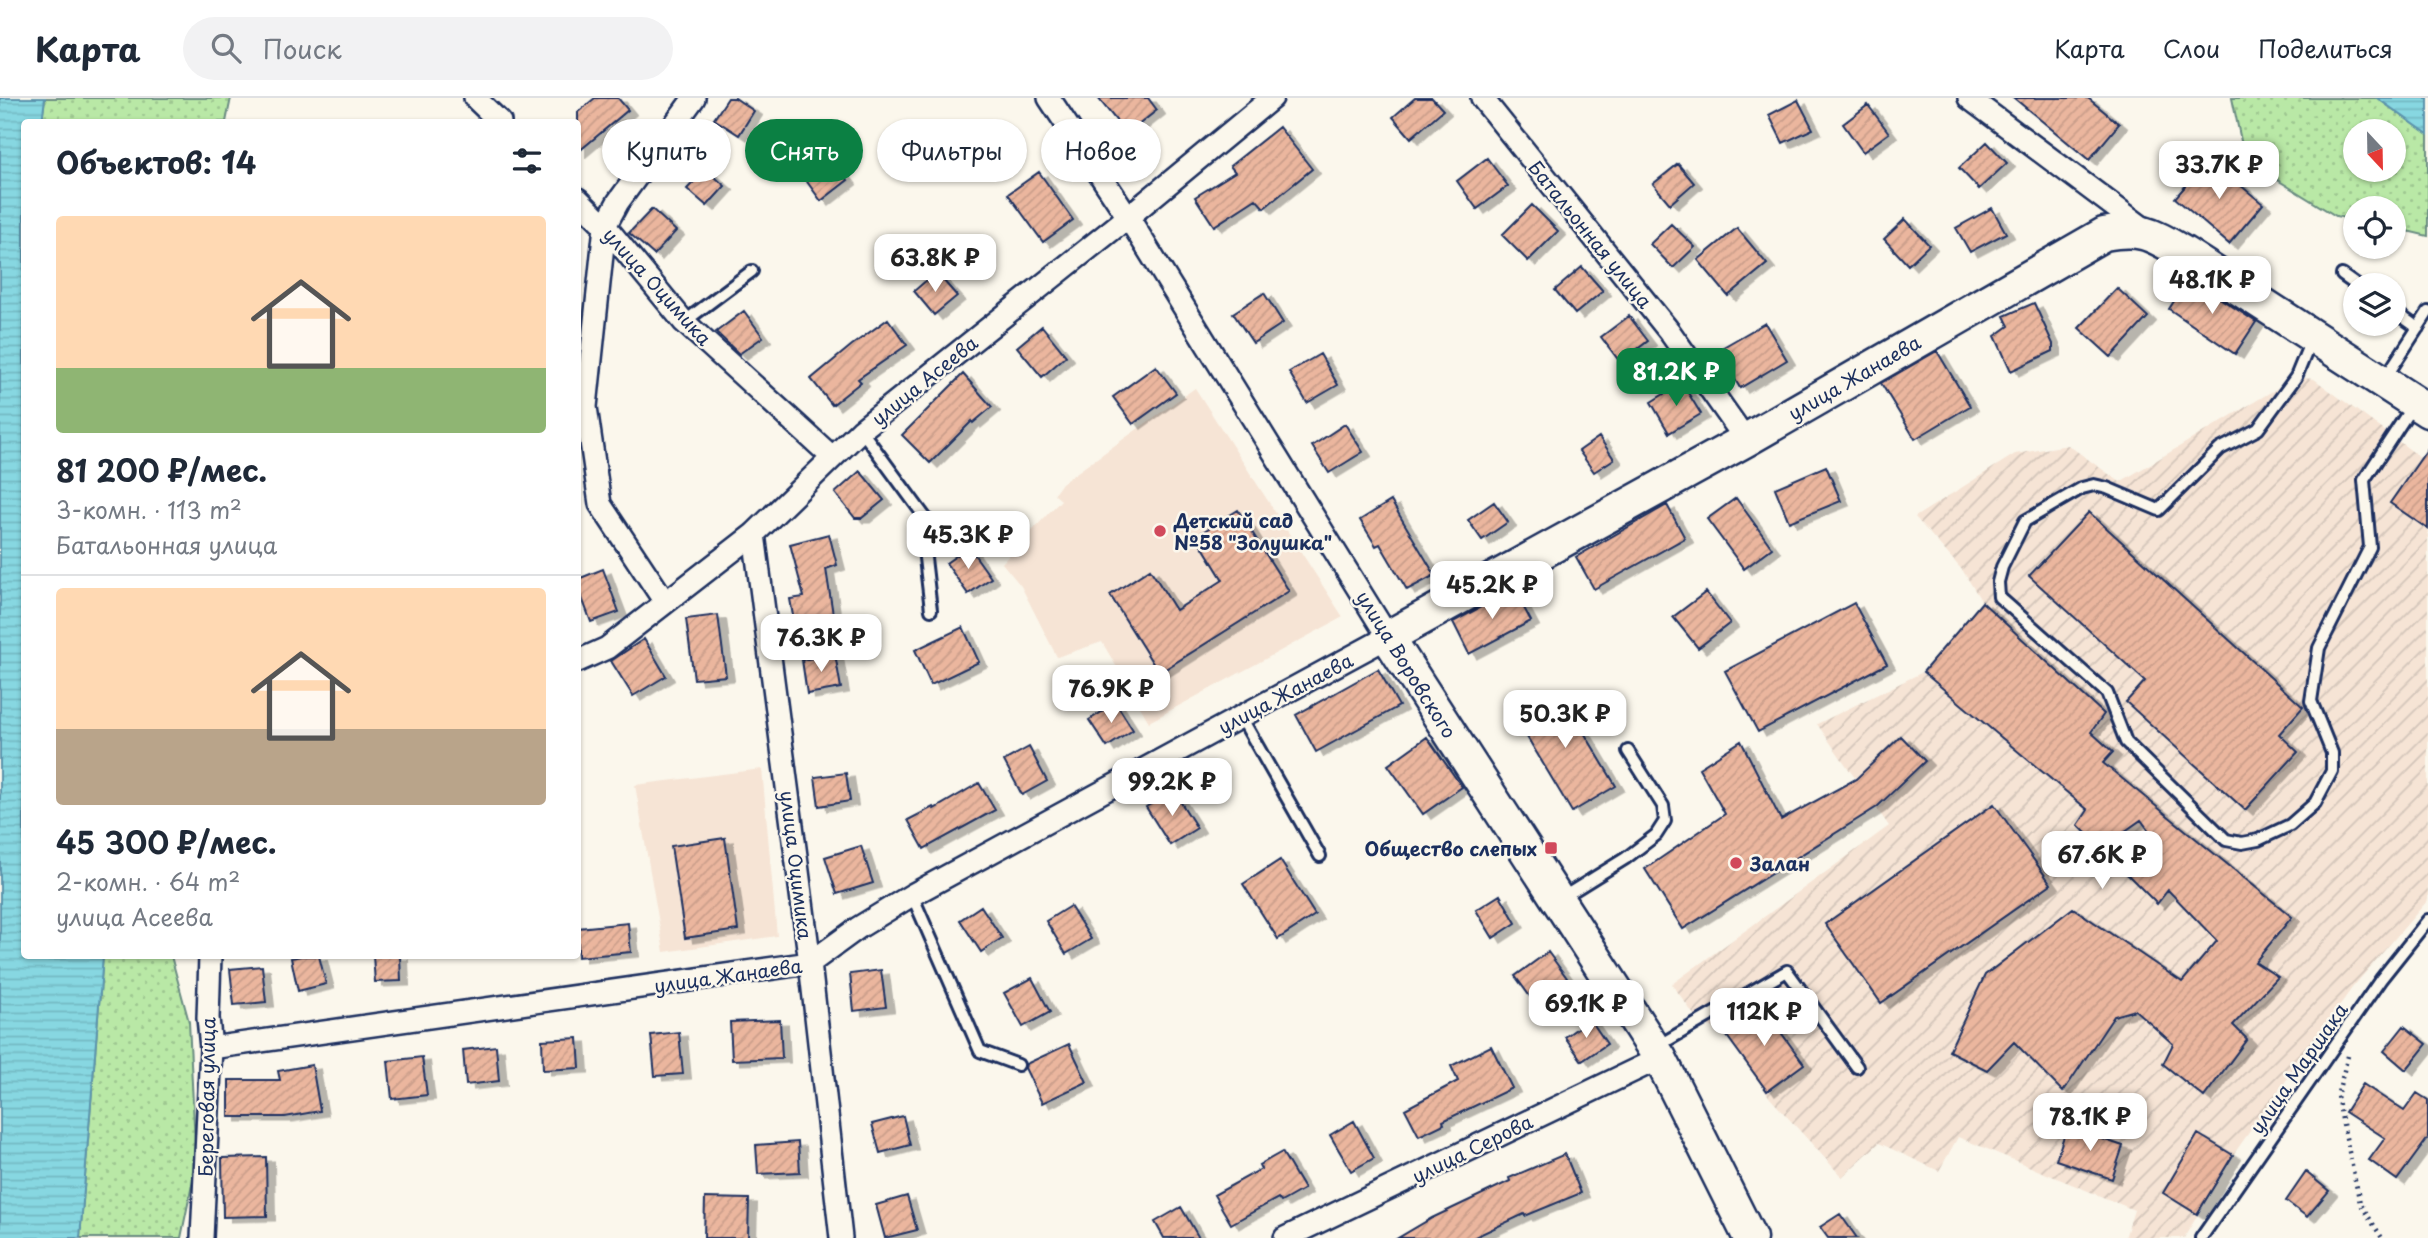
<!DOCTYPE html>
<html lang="ru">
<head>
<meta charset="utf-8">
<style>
  :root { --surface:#fff; --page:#f2f2f3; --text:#1f2937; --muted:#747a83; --line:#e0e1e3; --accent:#0b8043 }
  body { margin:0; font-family:"Playpen Sans",sans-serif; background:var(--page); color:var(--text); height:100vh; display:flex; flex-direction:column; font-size:26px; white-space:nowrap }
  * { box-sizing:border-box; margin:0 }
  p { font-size:23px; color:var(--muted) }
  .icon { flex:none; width:38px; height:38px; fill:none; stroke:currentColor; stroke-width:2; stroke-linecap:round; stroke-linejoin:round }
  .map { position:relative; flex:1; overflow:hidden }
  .side { position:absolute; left:21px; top:21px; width:560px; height:840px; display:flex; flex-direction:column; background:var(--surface); border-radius:7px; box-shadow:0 2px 5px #0004 }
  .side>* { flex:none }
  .top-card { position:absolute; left:602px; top:21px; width:665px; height:63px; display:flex; gap:14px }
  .needle { width:46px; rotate:158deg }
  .fabs { position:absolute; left:2343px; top:21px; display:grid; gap:14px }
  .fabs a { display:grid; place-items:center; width:63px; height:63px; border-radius:50%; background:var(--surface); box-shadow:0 2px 5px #0004; font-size:35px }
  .price { position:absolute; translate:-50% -60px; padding:0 16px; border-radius:14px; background:#fff; color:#222; font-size:23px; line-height:46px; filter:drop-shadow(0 2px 4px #0008) }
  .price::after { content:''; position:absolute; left:50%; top:42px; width:21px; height:16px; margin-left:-10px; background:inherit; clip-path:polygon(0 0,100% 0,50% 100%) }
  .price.active { background:var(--accent); color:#fff }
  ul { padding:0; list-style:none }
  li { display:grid; align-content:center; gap:14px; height:371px; padding:0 35px }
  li+li { border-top:2px solid var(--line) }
  li span { display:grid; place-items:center; height:217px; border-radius:7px; color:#555 }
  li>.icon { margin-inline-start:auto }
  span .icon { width:126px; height:126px; fill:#fffc; stroke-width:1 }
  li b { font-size:30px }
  h2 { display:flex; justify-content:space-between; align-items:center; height:84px; padding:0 35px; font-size:30px }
  .pill { padding:0 24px; border-radius:32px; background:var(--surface); box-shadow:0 2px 5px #0004; font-size:24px; line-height:63px }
  .pill.active { background:var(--accent); color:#fff }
  header { display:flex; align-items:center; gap:42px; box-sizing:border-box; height:98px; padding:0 35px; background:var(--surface); border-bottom:2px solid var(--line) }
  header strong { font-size:33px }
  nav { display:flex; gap:38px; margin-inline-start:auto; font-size:24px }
  .search { width:490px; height:63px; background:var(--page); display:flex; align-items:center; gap:18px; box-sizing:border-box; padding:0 24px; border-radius:38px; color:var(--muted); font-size:26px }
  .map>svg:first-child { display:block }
</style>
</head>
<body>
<header>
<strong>Карта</strong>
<div class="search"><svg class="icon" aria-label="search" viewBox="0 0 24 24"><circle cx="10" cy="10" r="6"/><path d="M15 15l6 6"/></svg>Поиск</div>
<nav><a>Карта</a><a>Слои</a><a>Поделиться</a></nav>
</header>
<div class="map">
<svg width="2428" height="1140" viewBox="0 0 2428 1140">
  <defs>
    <pattern id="industrial-furrows" width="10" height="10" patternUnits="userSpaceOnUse" patternTransform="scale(1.75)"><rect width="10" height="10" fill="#f6e4d5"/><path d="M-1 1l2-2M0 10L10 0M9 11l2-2" fill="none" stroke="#d2c4b9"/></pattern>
    <pattern id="grass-dots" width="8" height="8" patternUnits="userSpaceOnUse" patternTransform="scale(1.75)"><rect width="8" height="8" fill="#b9e8a6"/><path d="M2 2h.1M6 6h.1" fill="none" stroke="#9ec791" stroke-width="1.8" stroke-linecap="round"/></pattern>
    <pattern id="water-rules" width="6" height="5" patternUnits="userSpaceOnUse" patternTransform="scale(1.75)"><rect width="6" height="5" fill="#87d7e1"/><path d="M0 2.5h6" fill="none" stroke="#74b9c3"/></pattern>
    <pattern id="building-hatch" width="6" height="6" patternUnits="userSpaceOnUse" patternTransform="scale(1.75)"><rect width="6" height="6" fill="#ebb69e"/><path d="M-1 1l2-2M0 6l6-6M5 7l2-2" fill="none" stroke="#c99d8a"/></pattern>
    <filter id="shadow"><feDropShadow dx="8" dy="4.5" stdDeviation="0" flood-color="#0004"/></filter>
  </defs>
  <rect width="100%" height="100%" fill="#fbf7ec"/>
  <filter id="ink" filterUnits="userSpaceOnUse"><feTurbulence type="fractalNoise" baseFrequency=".0143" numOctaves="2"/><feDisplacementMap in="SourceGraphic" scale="14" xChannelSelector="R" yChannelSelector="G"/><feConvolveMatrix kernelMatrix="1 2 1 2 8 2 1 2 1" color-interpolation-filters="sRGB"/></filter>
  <g filter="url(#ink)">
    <path fill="#f6e4d5" d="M 1195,290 L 1343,519 L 1149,624 L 1102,544 L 1057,559 L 1021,488 L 1002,465 L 1061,402 L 1054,396 L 1062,385 Z
      M 762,671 L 777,838 L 664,854 L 635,687 Z"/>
    <path fill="url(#industrial-furrows)" d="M 2296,279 L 2314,281 L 2428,365 L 2428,802 L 2352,890 L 2233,1057 L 2184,1140 L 2125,1140 L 2134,1112 L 1958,1039 L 1939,1073 L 1879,1045 L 1842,1079 L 1770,1000 L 1724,934 L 1699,924 L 1672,886 L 1889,728 L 1817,626 L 1923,574 L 1982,504 L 1963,473 L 1915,419 L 2015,356 L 2068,347 L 2120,384 Z"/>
    <path fill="url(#grass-dots)" stroke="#6a8c82" stroke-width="2" fill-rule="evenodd" d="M 45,0 L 231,0 L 226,24 L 42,24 Z
      M 2232,0 L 2377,0 L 2428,36 L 2428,138 L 2394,130 L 2394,110 L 2356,110 L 2355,122 L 2336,118 L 2245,62 ZM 2394,33 L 2394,72 L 2356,72 L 2356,33 Z
      M 103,858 L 171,858 L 189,924 L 196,1067 L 181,1140 L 80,1140 Z"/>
    <path fill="url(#water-rules)" stroke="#5c94ad" stroke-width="2" d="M 0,0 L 45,0 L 42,24 L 24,24 L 24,858 L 103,858 L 80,1140 L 0,1140 Z
      M 2377,0 L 2428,0 L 2428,36 Z"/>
    <path fill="url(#building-hatch)" stroke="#1b2f5e" stroke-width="2" filter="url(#shadow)" d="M 595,0 L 618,0 L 628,12 L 578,54 L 578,14 Z
      M 728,0 L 735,0 L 754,13 L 739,37 L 714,21 Z
      M 1098,0 L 1148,0 L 1157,12 L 1127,36 Z
      M 1415,0 L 1432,0 L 1443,12 L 1411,40 L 1393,19 Z
      M 2014,0 L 2088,0 L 2119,26 L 2089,62 Z
      M 1798,2 L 1813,31 L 1783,45 L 1769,17 Z
      M 1868,7 L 1889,35 L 1863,54 L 1843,26 Z
      M 1279,29 L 1312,71 L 1264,110 L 1256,101 L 1214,128 L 1195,99 L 1235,74 L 1230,68 Z
      M 1987,44 L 2007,65 L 1979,91 L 1959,70 Z
      M 1487,60 L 1508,88 L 1477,111 L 1457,83 Z
      M 832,61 L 848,82 L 821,103 L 805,81 Z
      M 2209,61 L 2263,106 L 2229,146 L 2175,100 Z
      M 1678,66 L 1694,85 L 1670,106 L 1653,86 Z
      M 706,71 L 725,88 L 707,108 L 687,91 Z
      M 1039,74 L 1073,122 L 1043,144 L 1008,96 Z
      M 1532,107 L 1558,133 L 1528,163 L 1502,137 Z
      M 1992,110 L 2006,135 L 1970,154 L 1956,130 Z
      M 652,111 L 676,133 L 654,157 L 629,135 Z
      M 1905,121 L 1929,147 L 1908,167 L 1884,141 Z
      M 1671,126 L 1695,149 L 1673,170 L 1650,146 Z
      M 1737,130 L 1767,166 L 1728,198 L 1698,162 Z
      M 1582,169 L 1603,193 L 1575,216 L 1555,192 Z
      M 936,174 L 957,198 L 934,217 L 914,193 Z
      M 2189,180 L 2256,224 L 2235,256 L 2169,211 Z
      M 2117,190 L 2148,219 L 2111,259 L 2079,230 Z
      M 1264,195 L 1283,225 L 1253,245 L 1233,215 Z
      M 2034,205 L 2053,246 L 2053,253 L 2011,273 L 1995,238 L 2009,228 L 2004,218 Z
      M 744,213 L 763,239 L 739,256 L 716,234 Z
      M 1629,218 L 1648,243 L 1620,264 L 1601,239 Z
      M 888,221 L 907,247 L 858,281 L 861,284 L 832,307 L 811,281 L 852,247 Z
      M 1765,225 L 1787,262 L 1740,290 L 1718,252 Z
      M 1042,228 L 1066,258 L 1042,279 L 1017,249 Z
      M 1937,253 L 1970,308 L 1915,341 L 1881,285 Z
      M 1320,256 L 1338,287 L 1307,305 L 1289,274 Z
      M 1156,268 L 1176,295 L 1133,326 L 1113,299 Z
      M 963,276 L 992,309 L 973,325 L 972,323 L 930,365 L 902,337 Z
      M 1682,285 L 1701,316 L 1669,335 L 1651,304 Z
      M 1345,326 L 1363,354 L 1329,375 L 1312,348 Z
      M 1599,339 L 1614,361 L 1594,374 L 1579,353 Z
      M 2428,350 L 2428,431 L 2390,405 Z
      M 1826,368 L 1841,403 L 1789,424 L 1775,390 Z
      M 860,373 L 884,402 L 862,420 L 855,420 L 835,395 Z
      M 1736,400 L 1772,450 L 1744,471 L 1707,421 Z
      M 1391,403 L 1435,477 L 1407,492 L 1380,446 L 1376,448 L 1360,422 Z
      M 1494,404 L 1508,424 L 1482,442 L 1468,422 Z
      M 1667,407 L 1685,440 L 1594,491 L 1576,459 Z
      M 1238,412 L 1289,493 L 1159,575 L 1110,497 L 1150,471 L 1176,512 L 1223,482 L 1196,438 Z
      M 2089,414 L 2303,609 L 2279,636 L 2298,654 L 2245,712 L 2126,604 L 2145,583 L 2029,478 Z
      M 829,436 L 837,467 L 826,471 L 834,523 L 795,529 L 790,501 L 804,499 L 790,446 Z
      M 969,449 L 991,480 L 968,496 L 946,465 Z
      M 603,471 L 619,514 L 591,524 L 578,489 L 578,481 Z
      M 1514,491 L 1531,523 L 1469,556 L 1453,524 Z
      M 1706,494 L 1730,525 L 1698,550 L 1673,519 Z
      M 1982,504 L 2104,616 L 2091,634 L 2113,654 L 2103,665 L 2292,819 L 2255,864 L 2278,879 L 2233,927 L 2247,941 L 2204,999 L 2163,966 L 2173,946 L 2135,912 L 2114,918 L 2063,994 L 2014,944 L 1987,972 L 1949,953 L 1985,877 L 2073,810 L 2182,884 L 2217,843 L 2168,792 L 2157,806 L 2123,772 L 2158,745 L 2141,722 L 2101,750 L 2078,727 L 2088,712 L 1923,574 Z
      M 1854,505 L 1887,566 L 1758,634 L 1725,573 Z
      M 718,517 L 726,578 L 694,581 L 686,521 Z
      M 963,529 L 979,564 L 931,587 L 915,552 Z
      M 644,541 L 666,578 L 633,598 L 611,563 Z
      M 835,556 L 841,590 L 807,596 L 802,562 Z
      M 1378,571 L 1399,608 L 1316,654 L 1296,617 Z
      M 1558,591 L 1616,688 L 1572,714 L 1514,617 Z
      M 1116,605 L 1133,632 L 1107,649 L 1089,622 Z
      M 1901,638 L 1925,663 L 1877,709 L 1683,831 L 1645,771 L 1725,716 L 1699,670 L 1741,643 L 1781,722 L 1856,681 Z
      M 1427,639 L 1462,689 L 1423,716 L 1388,667 Z
      M 1029,649 L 1047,683 L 1022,697 L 1004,663 Z
      M 846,675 L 850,703 L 819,708 L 815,679 Z
      M 979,685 L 995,712 L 924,751 L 908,722 L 933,709 L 934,711 Z
      M 1173,692 L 1197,730 L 1170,747 L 1146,709 Z
      M 1994,706 L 2051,786 L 1881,905 L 1825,826 Z
      M 725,740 L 738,832 L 685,840 L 671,748 Z
      M 861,748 L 873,785 L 837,796 L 825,759 Z
      M 1280,762 L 1315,817 L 1278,841 L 1243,786 Z
      M 1500,797 L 1516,825 L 1493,840 L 1476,812 Z
      M 981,808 L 1002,840 L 981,854 L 960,822 Z
      M 1070,808 L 1091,841 L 1066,856 L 1046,823 Z
      M 628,825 L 631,854 L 578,859 L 578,830 Z
      M 1548,854 L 1567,880 L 1534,904 L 1515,878 Z
      M 301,858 L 319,858 L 326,886 L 298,893 L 291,860 Z
      M 373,858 L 400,858 L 401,883 L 375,884 Z
      M 262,868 L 266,904 L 234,907 L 230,871 Z
      M 881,872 L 886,909 L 854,913 L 850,876 Z
      M 1032,880 L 1050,914 L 1023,929 L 1004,895 Z
      M 1761,907 L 1804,966 L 1767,993 L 1724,934 Z
      M 1590,921 L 1607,946 L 1582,963 L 1565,939 Z
      M 780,922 L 782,960 L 732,962 L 730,924 Z
      M 2404,928 L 2427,946 L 2406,972 L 2384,953 Z
      M 679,934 L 683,976 L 655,978 L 651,937 Z
      M 578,940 L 580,970 L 543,972 L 542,942 Z
      M 1069,946 L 1087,984 L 1042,1005 L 1025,970 L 1026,966 Z
      M 496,948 L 499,983 L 466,987 L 463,952 Z
      M 1491,948 L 1512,990 L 1443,1023 L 1444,1026 L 1419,1038 L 1405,1011 L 1458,983 L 1451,968 Z
      M 422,959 L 427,997 L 392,1001 L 388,963 Z
      M 312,967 L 320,1013 L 285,1019 L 229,1019 L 229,982 L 280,982 L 278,973 Z
      M 2363,986 L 2404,1013 L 2417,995 L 2428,1002 L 2428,1040 L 2397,1082 L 2369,1062 L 2385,1040 L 2345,1014 Z
      M 903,1018 L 910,1047 L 880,1055 L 872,1026 Z
      M 1354,1023 L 1374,1060 L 1351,1073 L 1330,1037 Z
      M 2067,1029 L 2123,1048 L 2112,1081 L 2056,1062 Z
      M 2198,1036 L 2233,1057 L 2197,1116 L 2163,1095 Z
      M 798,1044 L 800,1074 L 758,1076 L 756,1047 Z
      M 1282,1054 L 1304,1091 L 1281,1104 L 1278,1100 L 1231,1126 L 1214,1097 L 1261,1071 L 1259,1067 Z
      M 1565,1056 L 1581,1095 L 1525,1118 L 1524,1116 L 1473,1140 L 1398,1140 L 1432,1120 L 1510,1083 L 1509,1080 Z
      M 266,1059 L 267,1118 L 223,1119 L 222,1060 Z
      M 2306,1074 L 2329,1093 L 2307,1119 L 2286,1103 Z
      M 907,1098 L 917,1132 L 885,1140 L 876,1107 Z
      M 705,1100 L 749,1101 L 748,1140 L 704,1140 Z
      M 1181,1109 L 1199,1140 L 1164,1140 L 1155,1124 Z
      M 1840,1116 L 1857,1140 L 1828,1140 L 1820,1129 Z"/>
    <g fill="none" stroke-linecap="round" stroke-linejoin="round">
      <defs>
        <path id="lane" d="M 2342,177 L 2356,187
          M 2394,213 L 2418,230
          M 684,224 L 752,173
          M 2312,240 L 2296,279 L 2258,331 L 2220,351 L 2159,412 L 2107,390 L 2094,387 L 2082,390 L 2025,423 L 2002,469 L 1998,484 L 1999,499 L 2107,595 L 2126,644 L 2226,742 L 2242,745 L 2258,742 L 2290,727 L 2315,705 L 2332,673 L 2332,655 L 2311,603 L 2319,550 L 2370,449 L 2364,382 L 2413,307
          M 2384,282 L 2428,214
          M 861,332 L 930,426 L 925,460 L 931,512
          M 1241,619 L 1320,758
          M 912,797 L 980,953 L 1018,967
          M 1560,801 L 1626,760 L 1656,737 L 1665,723 L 1663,708 L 1628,653
          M 1656,949 L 1787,873 L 1857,969
          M 2201,1140 L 2381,881 L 2428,822"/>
        <path id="street" d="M 475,0 L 500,24
          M 1482,0 L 1669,233 L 1746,342
          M 1969,0 L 2147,133
          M 578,101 L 605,128 L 684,224 L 832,359
          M 754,436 L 810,865 L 841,1140
          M 665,504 L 600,406 L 586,309 L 605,128 L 618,104 L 694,0
          M 578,563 L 607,550 L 754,436 L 861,332 L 1128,119 L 1272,0
          M 211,950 L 810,865 L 858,830 L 912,797 L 1388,539 L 1128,119 L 1049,0
          M 202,1140 L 211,950 L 208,920 L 210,858
          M 1285,1140 L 1660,960"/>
        <path id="secondary" d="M 1750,1140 L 1660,960 L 1388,539 L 1746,342 L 2104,136 C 2142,129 2151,136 2184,155 L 2428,313"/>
      </defs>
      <use href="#lane" stroke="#1b2f5e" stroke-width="16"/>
      <use href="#street" stroke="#1b2f5e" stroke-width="26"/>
      <use href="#secondary" stroke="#1b2f5e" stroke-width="37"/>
      <path stroke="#1b2f5e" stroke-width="4.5" stroke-dasharray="2 5" stroke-linecap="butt" d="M 2348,958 L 2337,998 L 2360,1105 L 2382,1140"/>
      <use href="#lane" stroke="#fbf7ec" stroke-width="10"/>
      <use href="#street" stroke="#fbf7ec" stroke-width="21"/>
      <use href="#secondary" stroke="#fbf7ec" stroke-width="32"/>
    </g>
  </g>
  <g fill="#d1495b" stroke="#fbf7ec" stroke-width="2.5">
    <circle cx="1160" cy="433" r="7"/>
    <rect x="1544" y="743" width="14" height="14" rx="3.5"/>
    <circle cx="1736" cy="765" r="7"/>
  </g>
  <g text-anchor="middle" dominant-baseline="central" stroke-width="5" stroke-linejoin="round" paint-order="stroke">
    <g font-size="19" fill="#1b2f5e" stroke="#fbf7ec">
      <text transform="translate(1591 136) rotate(51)">Батальонная улица</text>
      <text transform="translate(658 188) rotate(48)">улица Оцимика</text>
      <text transform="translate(1854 279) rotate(-30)">улица Жанаева</text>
      <text transform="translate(924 282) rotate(-39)">улица Асеева</text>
      <text transform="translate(1407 566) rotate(58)">улица Воровского</text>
      <text transform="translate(1285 595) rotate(-28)">улица Жанаева</text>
      <text transform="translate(797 767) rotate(83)">улица Оцимика</text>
      <text transform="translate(728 877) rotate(-8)">улица Жанаева</text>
      <text transform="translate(2298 970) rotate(-55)">улица Маршака</text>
      <text transform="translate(206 999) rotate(-89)">Береговая улица</text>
      <text transform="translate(1472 1050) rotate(-26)">улица Серова</text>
    </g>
    <g font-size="19" font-weight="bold" fill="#1b2f5e" stroke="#fbf7ec" text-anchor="start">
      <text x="1174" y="422">Детский сад<tspan x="1174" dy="22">№58 "Золушка"</tspan></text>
      <text x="1537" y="750" text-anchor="end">Общество слепых</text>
      <text x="1750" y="765">Залан</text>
    </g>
  </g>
</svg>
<div class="fabs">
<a><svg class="needle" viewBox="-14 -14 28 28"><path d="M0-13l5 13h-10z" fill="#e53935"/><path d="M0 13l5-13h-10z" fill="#747a83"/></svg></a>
<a><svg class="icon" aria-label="locate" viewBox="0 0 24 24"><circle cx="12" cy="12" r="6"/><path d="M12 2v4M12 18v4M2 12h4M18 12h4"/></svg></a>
<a><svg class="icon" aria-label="layers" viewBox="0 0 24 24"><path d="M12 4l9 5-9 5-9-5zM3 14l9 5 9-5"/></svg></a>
</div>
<b class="price" style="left:2219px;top:103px">33.7K ₽</b>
<b class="price" style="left:935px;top:196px">63.8K ₽</b>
<b class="price" style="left:2212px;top:218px">48.1K ₽</b>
<b class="price active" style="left:1676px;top:310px">81.2K ₽</b>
<b class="price" style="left:968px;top:473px">45.3K ₽</b>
<b class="price" style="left:1492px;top:523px">45.2K ₽</b>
<b class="price" style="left:821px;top:576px">76.3K ₽</b>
<b class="price" style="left:1111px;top:627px">76.9K ₽</b>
<b class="price" style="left:1565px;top:652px">50.3K ₽</b>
<b class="price" style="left:1172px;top:720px">99.2K ₽</b>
<b class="price" style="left:2102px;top:793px">67.6K ₽</b>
<b class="price" style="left:1586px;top:942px">69.1K ₽</b>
<b class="price" style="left:1764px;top:950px">112K ₽</b>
<b class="price" style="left:2090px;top:1055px">78.1K ₽</b>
<div class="top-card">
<a class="pill">Купить</a>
<a class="pill active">Снять</a>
<a class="pill">Фильтры</a>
<a class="pill">Новое</a>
</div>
<section class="side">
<h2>Объектов: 14<svg class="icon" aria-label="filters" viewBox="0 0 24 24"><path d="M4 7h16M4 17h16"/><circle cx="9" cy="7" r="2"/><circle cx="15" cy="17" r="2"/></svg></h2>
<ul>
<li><span style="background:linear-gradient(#ffd9b3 70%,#8fb573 0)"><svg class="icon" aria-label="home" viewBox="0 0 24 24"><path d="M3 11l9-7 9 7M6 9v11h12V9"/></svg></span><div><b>81 200 ₽/мес.</b><p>3-комн. · 113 m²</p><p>Батальонная улица</p></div></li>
<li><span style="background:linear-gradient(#ffd9b3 65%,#b9a48a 0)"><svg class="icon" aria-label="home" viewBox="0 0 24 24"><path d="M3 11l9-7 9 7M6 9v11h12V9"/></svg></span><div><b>45 300 ₽/мес.</b><p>2-комн. · 64 m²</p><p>улица Асеева</p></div></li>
</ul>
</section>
</div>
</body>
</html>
